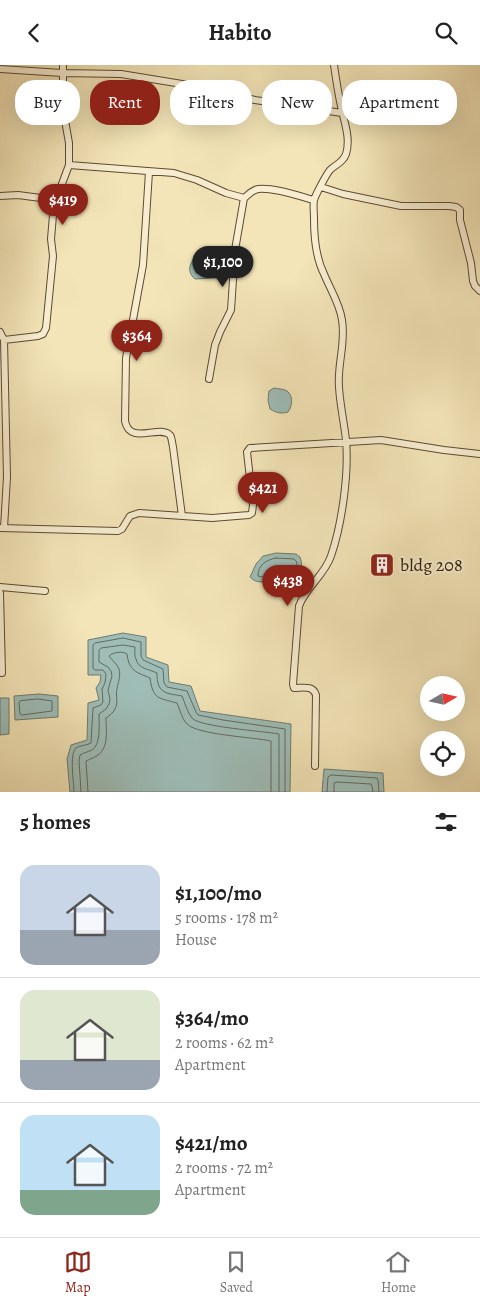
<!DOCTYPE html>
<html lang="en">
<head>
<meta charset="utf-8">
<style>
  :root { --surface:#fff; --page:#f2f2f2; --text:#222; --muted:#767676; --line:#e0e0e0; --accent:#8f2418 }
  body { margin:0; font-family:Alegreya,serif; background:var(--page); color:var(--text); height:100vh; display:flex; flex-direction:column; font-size:19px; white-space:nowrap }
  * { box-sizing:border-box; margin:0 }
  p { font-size:16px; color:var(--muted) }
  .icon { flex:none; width:28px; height:28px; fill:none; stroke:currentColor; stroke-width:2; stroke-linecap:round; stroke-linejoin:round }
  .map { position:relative; height:727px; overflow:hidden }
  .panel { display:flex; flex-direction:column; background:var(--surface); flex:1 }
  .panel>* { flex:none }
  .top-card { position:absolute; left:15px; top:15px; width:450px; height:45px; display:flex; gap:10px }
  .needle { width:32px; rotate:81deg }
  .tools { position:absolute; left:420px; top:611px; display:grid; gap:10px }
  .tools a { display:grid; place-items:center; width:45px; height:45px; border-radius:50%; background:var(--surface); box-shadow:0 5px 20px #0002; font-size:25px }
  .price { position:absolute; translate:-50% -42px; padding:0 11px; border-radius:18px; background:var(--accent); color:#fff; font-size:16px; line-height:32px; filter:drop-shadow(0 1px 2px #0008) }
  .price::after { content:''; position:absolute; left:50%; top:30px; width:15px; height:11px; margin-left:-8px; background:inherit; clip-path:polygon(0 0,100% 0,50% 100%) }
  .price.selected { background:#222; color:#fff }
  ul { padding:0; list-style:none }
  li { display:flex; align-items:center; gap:15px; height:125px; padding:0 20px }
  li+li { border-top:1px solid var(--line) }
  li span { display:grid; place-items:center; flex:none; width:140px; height:100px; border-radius:15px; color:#555 }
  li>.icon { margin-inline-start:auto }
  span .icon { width:60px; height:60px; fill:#fffc; stroke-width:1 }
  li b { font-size:21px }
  h2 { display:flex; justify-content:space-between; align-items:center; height:60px; padding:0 20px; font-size:21px }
  .chip { padding:0 18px; border-radius:20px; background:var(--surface); box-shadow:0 5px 20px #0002; font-size:18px; line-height:45px }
  .chip.selected { background:var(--accent); color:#fff }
  header { display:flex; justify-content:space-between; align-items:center; height:65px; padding:0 20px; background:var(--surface); font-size:22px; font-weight:700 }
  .tabs { display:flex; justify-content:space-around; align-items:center; height:70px; border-top:1px solid var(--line); background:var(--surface); font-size:14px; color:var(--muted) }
  .tabs a { display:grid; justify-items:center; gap:2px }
  .tabs .selected { color:var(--accent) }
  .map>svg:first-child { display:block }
</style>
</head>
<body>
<header><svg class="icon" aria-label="back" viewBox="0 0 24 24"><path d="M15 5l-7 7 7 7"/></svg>Habito<svg class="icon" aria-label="search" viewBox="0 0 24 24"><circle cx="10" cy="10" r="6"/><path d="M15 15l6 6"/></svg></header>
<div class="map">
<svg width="480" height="727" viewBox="0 0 480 727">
  <rect width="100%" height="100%" fill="#f3e5b8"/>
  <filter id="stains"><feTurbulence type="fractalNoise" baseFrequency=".004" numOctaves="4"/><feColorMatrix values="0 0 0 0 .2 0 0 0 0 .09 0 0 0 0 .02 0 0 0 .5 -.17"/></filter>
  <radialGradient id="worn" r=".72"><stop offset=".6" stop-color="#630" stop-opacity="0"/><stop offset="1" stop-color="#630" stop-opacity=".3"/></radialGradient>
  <path fill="#9ebdb7" stroke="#707b6f" d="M 202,184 L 207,184 L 233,188 L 231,212 L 195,214 C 183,204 194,193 202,184 Z
    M 274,323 C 279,324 284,324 287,326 C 294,331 292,342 288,347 C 281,349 277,348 270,344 L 268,335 L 269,326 Z
    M 276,488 L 296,489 L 300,492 C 308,514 283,513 268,513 L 267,516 C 260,518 255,517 250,512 L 256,499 L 263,491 Z
    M 123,568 L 146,572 L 146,592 L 168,600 L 169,617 L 191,621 L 200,646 L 291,659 L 290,727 L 70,727 L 67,694 L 71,680 L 87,675 L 88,638 L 99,635 L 96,623 L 100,617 L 101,610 L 88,610 L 88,575 Z
    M 39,629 L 58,631 L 58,652 L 15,655 L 14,631 Z
    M 0,633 L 9,633 L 9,669 L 0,670 Z
    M 324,704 L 383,708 L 384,727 L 322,727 Z"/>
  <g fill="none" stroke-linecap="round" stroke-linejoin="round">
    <path stroke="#656a5e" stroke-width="1" d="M 205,189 L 228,192 L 229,194 L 228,207 L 221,208 L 196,208 C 193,201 199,194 205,189 Z
      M 276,493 L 294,494 L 297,497 C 296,513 272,504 262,512 L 258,511 C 258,500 266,495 276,493 Z
      M 38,634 L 52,636 L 52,646 L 22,650 L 20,649 L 19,638 L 20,636 Z
      M 74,727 C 74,718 69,689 76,683 C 80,680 86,681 91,678 L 93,643 L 101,640 L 103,637 L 102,624 L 105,618 L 106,609 L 103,605 L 95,605 L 93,603 L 93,580 L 95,578 L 123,573 L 141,577 L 141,591 L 143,595 L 163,604 L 164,618 L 167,622 L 187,626 L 196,647 L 198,650 L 223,655 L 285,664 L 285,727
      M 81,727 L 79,695 L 80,690 C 83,688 88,687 92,685 C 101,680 99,658 99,649 L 106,644 L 109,639 L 110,634 L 108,625 L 112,611 L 111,606 L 108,602 L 99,597 L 99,585 L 101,583 L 123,580 L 135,582 C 135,586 134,591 136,594 C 138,604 149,604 157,608 C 157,612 157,617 159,621 C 163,630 174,629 182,631 C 185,638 187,647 192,653 C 199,662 263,666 279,669 L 279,727
      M 88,727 L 86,696 C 90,694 94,693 98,690 C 109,682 106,665 106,653 C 109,651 113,648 115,644 C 119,637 115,631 117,624 C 118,617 121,611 119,604 C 117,599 112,595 109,591 C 113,587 123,586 127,589 C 129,606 136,607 150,613 C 153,634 158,633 177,638 C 180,645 182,654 187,659 C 198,670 253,672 271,676 L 271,727
      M 327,727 L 328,712 L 331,710 L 377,713 L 378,715 L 379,727
      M 334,727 L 334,718 L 337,717 L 371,719 L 372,721 L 373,727"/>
    <defs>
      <path id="street" d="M 0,4 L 62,8 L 121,9 L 182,19 L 255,35 L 342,48
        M 69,100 L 174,108 L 197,115 L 226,128 L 244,133 C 248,130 252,125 258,124 C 273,122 299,131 314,135
        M 149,107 L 143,200 L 126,293 L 125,356 C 130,381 159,359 170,370 C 172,373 172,378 173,382 L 182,451
        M 321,122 L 343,129 L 401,141 L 449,141 L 456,142 L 460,145 L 460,155 L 471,198 L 473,216 L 475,221 L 480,226
        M 0,131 L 18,130 L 56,135
        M 0,267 L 4,275 L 7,412 L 4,463
        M 4,275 L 38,271 L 43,269 L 46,263 L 53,191 L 51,174 L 53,150 L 56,135 L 69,100 L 69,78 L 63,44 L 63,0
        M 209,314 L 215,280 L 220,267 L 231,245 L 235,185 L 244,133
        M 0,463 L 118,466 L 122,464 L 130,451 L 139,448 L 212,453 L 249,450 L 252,448 L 253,440 L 247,387 L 250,383 L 381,375 L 444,385 L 480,389
        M 0,522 L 45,526
        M 0,528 L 2,608
        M 315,701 L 316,630 C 313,620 303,623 294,623 L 293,619 L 299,541 C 306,522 324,511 331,491 C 342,459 349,408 346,375 C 344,357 340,340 339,322 C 337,300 346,278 342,255 C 340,239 330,224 324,209 C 316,193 314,172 314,154 C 314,148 313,140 314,135 C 316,129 326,110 330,105 C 336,99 343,98 346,89 C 351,73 344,57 341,41 C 338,28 336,14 334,0"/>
    </defs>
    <use href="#street" stroke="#5e4a31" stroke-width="8"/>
    <use href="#street" stroke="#f7eed1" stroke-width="6"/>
  </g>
  <defs>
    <symbol id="building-square" viewBox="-11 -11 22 22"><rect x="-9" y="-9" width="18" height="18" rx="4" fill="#8f2418" stroke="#f7eed1"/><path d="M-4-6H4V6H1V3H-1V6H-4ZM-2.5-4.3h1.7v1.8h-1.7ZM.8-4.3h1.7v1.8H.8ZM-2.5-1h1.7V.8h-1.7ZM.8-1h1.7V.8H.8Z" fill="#fff"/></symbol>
  </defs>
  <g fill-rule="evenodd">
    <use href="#building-square" x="368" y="486" width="28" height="28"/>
  </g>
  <g text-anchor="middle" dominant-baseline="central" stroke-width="4" stroke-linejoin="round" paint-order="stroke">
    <g font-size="18" fill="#2c1704" stroke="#f7eed1" text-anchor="start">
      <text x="400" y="500">bldg 208</text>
    </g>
  </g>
  <rect width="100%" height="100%" filter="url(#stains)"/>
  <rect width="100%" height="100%" fill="url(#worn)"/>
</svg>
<div class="tools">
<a><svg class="needle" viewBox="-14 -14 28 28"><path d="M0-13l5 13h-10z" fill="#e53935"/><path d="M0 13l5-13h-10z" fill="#767676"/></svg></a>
<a><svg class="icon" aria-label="locate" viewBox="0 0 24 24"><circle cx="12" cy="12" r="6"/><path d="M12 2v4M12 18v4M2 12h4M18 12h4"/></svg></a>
</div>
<b class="price" style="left:63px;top:161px">$419</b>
<b class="price selected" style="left:223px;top:223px">$1,100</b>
<b class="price" style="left:137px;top:297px">$364</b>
<b class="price" style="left:263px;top:449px">$421</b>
<b class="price" style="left:288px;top:542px">$438</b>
<div class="top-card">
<a class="chip">Buy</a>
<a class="chip selected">Rent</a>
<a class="chip">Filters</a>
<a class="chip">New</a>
<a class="chip">Apartment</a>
</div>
</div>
<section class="panel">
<h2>5 homes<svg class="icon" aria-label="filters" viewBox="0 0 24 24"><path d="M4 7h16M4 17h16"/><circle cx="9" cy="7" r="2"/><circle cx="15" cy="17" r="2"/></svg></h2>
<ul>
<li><span style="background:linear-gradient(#c9d6e8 65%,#9aa5b1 0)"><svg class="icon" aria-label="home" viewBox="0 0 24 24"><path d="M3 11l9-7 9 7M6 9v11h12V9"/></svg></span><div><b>$1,100/mo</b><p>5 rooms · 178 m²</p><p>House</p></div></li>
<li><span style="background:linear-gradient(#dfe7d0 70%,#9aa5b1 0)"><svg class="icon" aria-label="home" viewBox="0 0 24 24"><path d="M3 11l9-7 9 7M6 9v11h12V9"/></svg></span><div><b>$364/mo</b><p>2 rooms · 62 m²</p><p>Apartment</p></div></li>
<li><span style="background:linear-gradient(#bfe0f5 75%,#7fa58c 0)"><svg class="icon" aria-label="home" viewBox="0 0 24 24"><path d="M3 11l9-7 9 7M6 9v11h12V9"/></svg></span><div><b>$421/mo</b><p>2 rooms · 72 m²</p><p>Apartment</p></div></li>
</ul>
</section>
<nav class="tabs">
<a class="selected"><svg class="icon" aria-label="map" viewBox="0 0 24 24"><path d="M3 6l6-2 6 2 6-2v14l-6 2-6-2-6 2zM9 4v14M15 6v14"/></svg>Map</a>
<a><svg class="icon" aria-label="saved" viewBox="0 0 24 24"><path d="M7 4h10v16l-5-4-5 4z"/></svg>Saved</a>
<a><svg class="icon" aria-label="home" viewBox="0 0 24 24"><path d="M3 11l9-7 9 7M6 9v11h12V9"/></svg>Home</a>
</nav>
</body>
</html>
